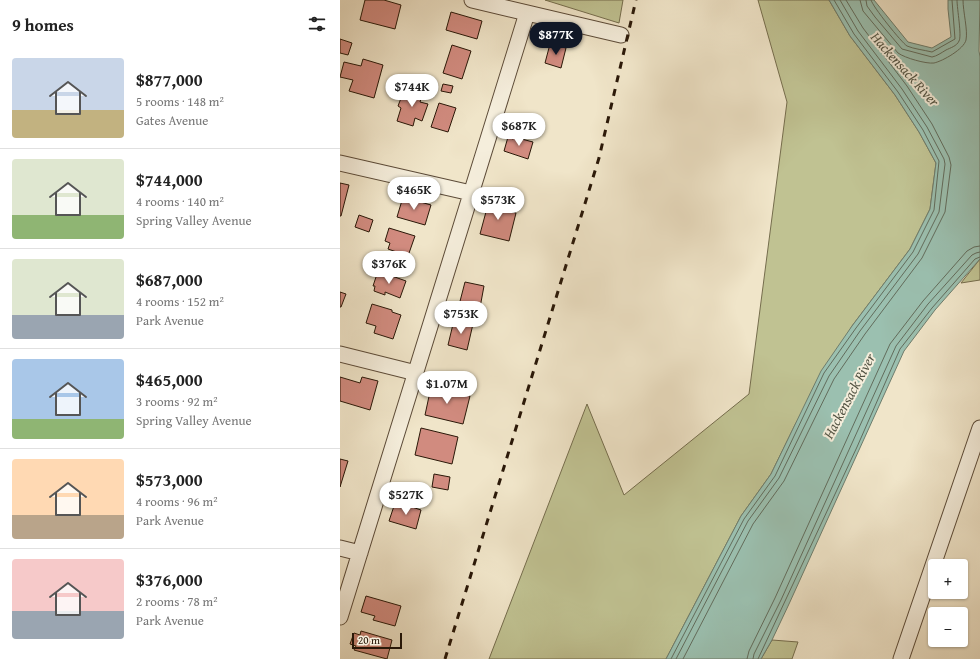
<!DOCTYPE html>
<html lang="en">
<head>
<meta charset="utf-8">
<style>
  :root { --surface:#fff; --page:#f6f6f6; --text:#222; --muted:#767676; --line:#e0e0e0; --accent:#111827 }
  body { margin:0; font-family:"Gentium Book Plus",serif; background:var(--page); color:var(--text); height:100vh; display:flex; flex-direction:column; font-size:15px; white-space:nowrap }
  * { box-sizing:border-box; margin:0 }
  p { font-size:13px; color:var(--muted) }
  .icon { flex:none; width:22px; height:22px; fill:none; stroke:currentColor; stroke-width:2; stroke-linecap:round; stroke-linejoin:round }
  .map { position:relative; flex:1; overflow:hidden }
  .sheet { display:flex; flex-direction:column; background:var(--surface); width:340px }
  .sheet>* { flex:none }
  .tools { position:absolute; left:588px; top:559px; display:grid; gap:8px }
  .tools a { display:grid; place-items:center; width:40px; height:40px; border-radius:4px; background:var(--surface); box-shadow:0 1px 3px #0004; font-size:20px }
  .scale { position:absolute; left:12px; bottom:10px; width:50px; box-sizing:border-box; padding-left:4px; border:2px solid #2a1808; border-top:0; font-size:11px; line-height:14px; white-space:nowrap; color:#2a1808; -webkit-text-stroke:3px #f5eedc; paint-order:stroke }
  .price { position:absolute; translate:-50% -34px; padding:0 9px; border-radius:14px; background:#fff; color:#222; font-size:13px; line-height:26px; filter:drop-shadow(0 1px 2px #0008) }
  .price::after { content:''; position:absolute; left:50%; top:24px; width:12px; height:9px; margin-left:-6px; background:inherit; clip-path:polygon(0 0,100% 0,50% 100%) }
  .price.active { background:var(--accent); color:#fff }
  ul { padding:0; list-style:none }
  li { display:flex; align-items:center; gap:12px; height:100px; padding:0 12px }
  li+li { border-top:1px solid var(--line) }
  li span { display:grid; place-items:center; flex:none; width:112px; height:80px; border-radius:4px; color:#555 }
  li>.icon { margin-inline-start:auto }
  span .icon { width:48px; height:48px; fill:#fffc; stroke-width:1 }
  li b { font-size:17px }
  h2 { display:flex; justify-content:space-between; align-items:center; height:48px; padding:0 12px; font-size:17px }
  main { display:flex; flex:1; min-height:0 }
  .map>svg:first-child { display:block }
</style>
</head>
<body>
<main>
<section class="sheet">
<h2>9 homes<svg class="icon" aria-label="filters" viewBox="0 0 24 24"><path d="M4 7h16M4 17h16"/><circle cx="9" cy="7" r="2"/><circle cx="15" cy="17" r="2"/></svg></h2>
<ul>
<li><span style="background:linear-gradient(#c9d6e8 65%,#c2b280 0)"><svg class="icon" aria-label="home" viewBox="0 0 24 24"><path d="M3 11l9-7 9 7M6 9v11h12V9"/></svg></span><div><b>$877,000</b><p>5 rooms · 148 m²</p><p>Gates Avenue</p></div></li>
<li><span style="background:linear-gradient(#dfe7d0 70%,#8fb573 0)"><svg class="icon" aria-label="home" viewBox="0 0 24 24"><path d="M3 11l9-7 9 7M6 9v11h12V9"/></svg></span><div><b>$744,000</b><p>4 rooms · 140 m²</p><p>Spring Valley Avenue</p></div></li>
<li><span style="background:linear-gradient(#dfe7d0 70%,#9aa5b1 0)"><svg class="icon" aria-label="home" viewBox="0 0 24 24"><path d="M3 11l9-7 9 7M6 9v11h12V9"/></svg></span><div><b>$687,000</b><p>4 rooms · 152 m²</p><p>Park Avenue</p></div></li>
<li><span style="background:linear-gradient(#a9c7e8 75%,#8fb573 0)"><svg class="icon" aria-label="home" viewBox="0 0 24 24"><path d="M3 11l9-7 9 7M6 9v11h12V9"/></svg></span><div><b>$465,000</b><p>3 rooms · 92 m²</p><p>Spring Valley Avenue</p></div></li>
<li><span style="background:linear-gradient(#ffd9b3 70%,#b9a48a 0)"><svg class="icon" aria-label="home" viewBox="0 0 24 24"><path d="M3 11l9-7 9 7M6 9v11h12V9"/></svg></span><div><b>$573,000</b><p>4 rooms · 96 m²</p><p>Park Avenue</p></div></li>
<li><span style="background:linear-gradient(#f6c9c9 65%,#9aa5b1 0)"><svg class="icon" aria-label="home" viewBox="0 0 24 24"><path d="M3 11l9-7 9 7M6 9v11h12V9"/></svg></span><div><b>$376,000</b><p>2 rooms · 78 m²</p><p>Park Avenue</p></div></li>
</ul>
</section>
<div class="map">
<svg width="640" height="659" viewBox="0 0 640 659">
  <rect width="100%" height="100%" fill="#f0e5c9"/>
  <filter id="stains"><feTurbulence type="fractalNoise" baseFrequency=".005" numOctaves="4"/><feColorMatrix values="0 0 0 0 .2 0 0 0 0 .09 0 0 0 0 .02 0 0 0 .5 -.17"/></filter>
  <radialGradient id="worn" r=".72"><stop offset=".6" stop-color="#630" stop-opacity="0"/><stop offset="1" stop-color="#630" stop-opacity=".3"/></radialGradient>
  <path fill="#c0c292" stroke="#756d4d" d="M 205,0 L 283,0 L 279,23 Z
    M 418,0 L 489,0 L 510,36 L 555,95 L 579,132 L 596,163 L 590,209 L 570,249 L 512,326 L 455,425 L 431,474 L 401,516 L 326,659 L 149,659 L 247,404 L 284,495 L 409,394 L 447,102 Z
    M 640,259 L 640,280 L 621,283 Z
    M 432,640 L 458,642 L 452,659 L 421,659 Z"/>
  <path fill="#9bc0b0" stroke="#6e7d6d" d="M 489,0 L 534,0 L 568,42 L 592,48 L 611,37 L 608,9 L 608,0 L 640,0 L 639,51 L 640,57 L 640,259 L 595,310 L 564,351 L 449,604 L 432,640 L 421,659 L 326,659 L 401,516 L 431,474 L 481,371 L 512,326 L 570,249 L 590,209 L 596,163 L 579,132 L 555,95 L 510,36 Z"/>
  <g fill="none" stroke-linecap="round" stroke-linejoin="round">
    <path stroke="#626c5c" stroke-width="1" d="M 520,0 L 523,11 L 558,53 C 565,58 586,64 594,63 C 603,61 624,49 626,40 C 628,30 623,12 623,0
      M 526,0 L 527,6 L 535,17 L 562,49 L 592,57 C 597,56 601,53 606,50 C 610,48 617,46 619,41 C 622,36 617,9 617,0
      M 531,0 C 532,6 562,43 567,46 C 574,49 584,50 592,52 L 615,39 L 612,0
      M 331,659 L 404,519 L 435,476 L 484,373 L 516,328 L 573,252 L 594,210 L 599,161 L 583,130 L 558,92 L 514,34 L 494,0
      M 336,659 L 408,521 L 439,478 L 489,376 L 520,331 L 578,254 L 599,212 L 605,164 L 604,159 L 587,127 L 562,89 L 518,31 L 500,0
      M 343,659 L 413,524 L 444,481 L 494,379 L 525,334 L 582,258 L 605,212 L 611,165 L 609,157 L 592,124 L 567,86 L 523,28 L 506,0
      M 407,659 L 409,651 L 435,598 L 550,344 L 583,301 L 627,251 L 634,247 L 640,246
      M 413,659 L 414,654 L 441,600 L 556,346 L 588,304 L 632,255 L 636,253 L 640,252
      M 418,659 L 517,447 L 560,349 L 592,308 L 635,259 L 640,257"/>
  </g>
  <path fill="#d18b7f" stroke="#2a1808" d="M 25,0 L 44,0 L 61,5 L 55,29 L 20,20 Z
    M 111,12 L 142,21 L 137,39 L 106,30 Z
    M 0,39 L 12,43 L 8,55 L 0,53 Z
    M 210,44 L 226,48 L 221,68 L 205,63 Z
    M 112,45 L 131,51 L 122,79 L 103,73 Z
    M 23,59 L 43,65 L 34,98 L 9,91 L 13,80 L 0,77 L 4,62 L 21,66 Z
    M 103,84 L 113,86 L 111,93 L 101,91 Z
    M 67,90 L 72,92 L 73,90 L 83,93 L 80,102 L 88,104 L 82,121 L 75,118 L 73,126 L 57,121 L 61,108 L 58,106 L 63,93 L 66,94 Z
    M 99,103 L 116,108 L 108,132 L 91,127 Z
    M 168,137 L 173,139 L 174,137 L 193,142 L 188,159 L 164,151 Z
    M 0,183 L 9,185 L 1,216 L 0,216 Z
    M 63,197 L 91,205 L 85,225 L 57,217 Z
    M 150,197 L 166,201 L 163,210 L 176,213 L 169,241 L 140,234 Z
    M 19,215 L 33,220 L 29,232 L 15,227 Z
    M 49,228 L 75,236 L 68,256 L 48,249 L 50,243 L 45,241 Z
    M 38,271 L 66,281 L 60,298 L 45,292 L 45,295 L 34,291 L 35,286 L 33,286 Z
    M 125,282 L 144,286 L 139,313 L 118,309 Z
    M 0,292 L 6,294 L 1,307 L 0,307 Z
    M 32,304 L 52,310 L 52,312 L 61,315 L 53,339 L 34,333 L 36,326 L 26,323 Z
    M 114,320 L 133,324 L 127,350 L 108,345 Z
    M 0,377 L 20,383 L 22,377 L 38,381 L 30,410 L 0,401 Z
    M 91,387 L 130,396 L 123,424 L 85,415 Z
    M 81,428 L 118,437 L 112,464 L 75,455 Z
    M 0,459 L 8,461 L 0,487 Z
    M 94,474 L 110,477 L 108,490 L 92,487 Z
    M 63,504 L 81,510 L 76,529 L 49,521 L 54,506 L 62,508 Z
    M 26,596 L 61,606 L 55,626 L 33,620 L 35,616 L 21,612 Z
    M 21,631 L 52,640 L 47,659 L 14,650 L 16,646 L 10,644 L 14,633 L 20,635 Z"/>
  <g fill="none" stroke-linecap="round" stroke-linejoin="round">
    <defs>
      <path id="minor" d="M 132,0 L 281,35
        M 0,163 L 131,193
        M 0,354 L 76,373
        M 0,548 L 20,553
        M 0,617 L 187,13
        M 561,659 L 640,428"/>
    </defs>
    <use href="#minor" stroke="#5c4b38" stroke-width="17"/>
    <use href="#minor" stroke="#f5eedc" stroke-width="15"/>
    <path stroke="#2a1808" stroke-width="3" stroke-dasharray="7 7" stroke-linecap="butt" d="M 105,659 L 259,158 L 296,0"/>
  </g>
  <g text-anchor="middle" dominant-baseline="central" stroke-width="4" stroke-linejoin="round" paint-order="stroke">
    <g font-size="14" font-style="italic" fill="#525343" stroke="#f5eedc">
      <text transform="translate(565 69) rotate(48)">Hackensack River</text>
      <text transform="translate(509 396) rotate(-62)">Hackensack River</text>
    </g>
  </g>
  <rect width="100%" height="100%" filter="url(#stains)"/>
  <rect width="100%" height="100%" fill="url(#worn)"/>
</svg>
<div class="tools">
<a>+</a>
<a>−</a>
</div>
<div class="scale">20 m</div>
<b class="price active" style="left:216px;top:56px">$877K</b>
<b class="price" style="left:72px;top:108px">$744K</b>
<b class="price" style="left:179px;top:147px">$687K</b>
<b class="price" style="left:74px;top:211px">$465K</b>
<b class="price" style="left:158px;top:221px">$573K</b>
<b class="price" style="left:49px;top:285px">$376K</b>
<b class="price" style="left:121px;top:335px">$753K</b>
<b class="price" style="left:107px;top:405px">$1.07M</b>
<b class="price" style="left:66px;top:516px">$527K</b>
</div>
</main>
</body>
</html>
